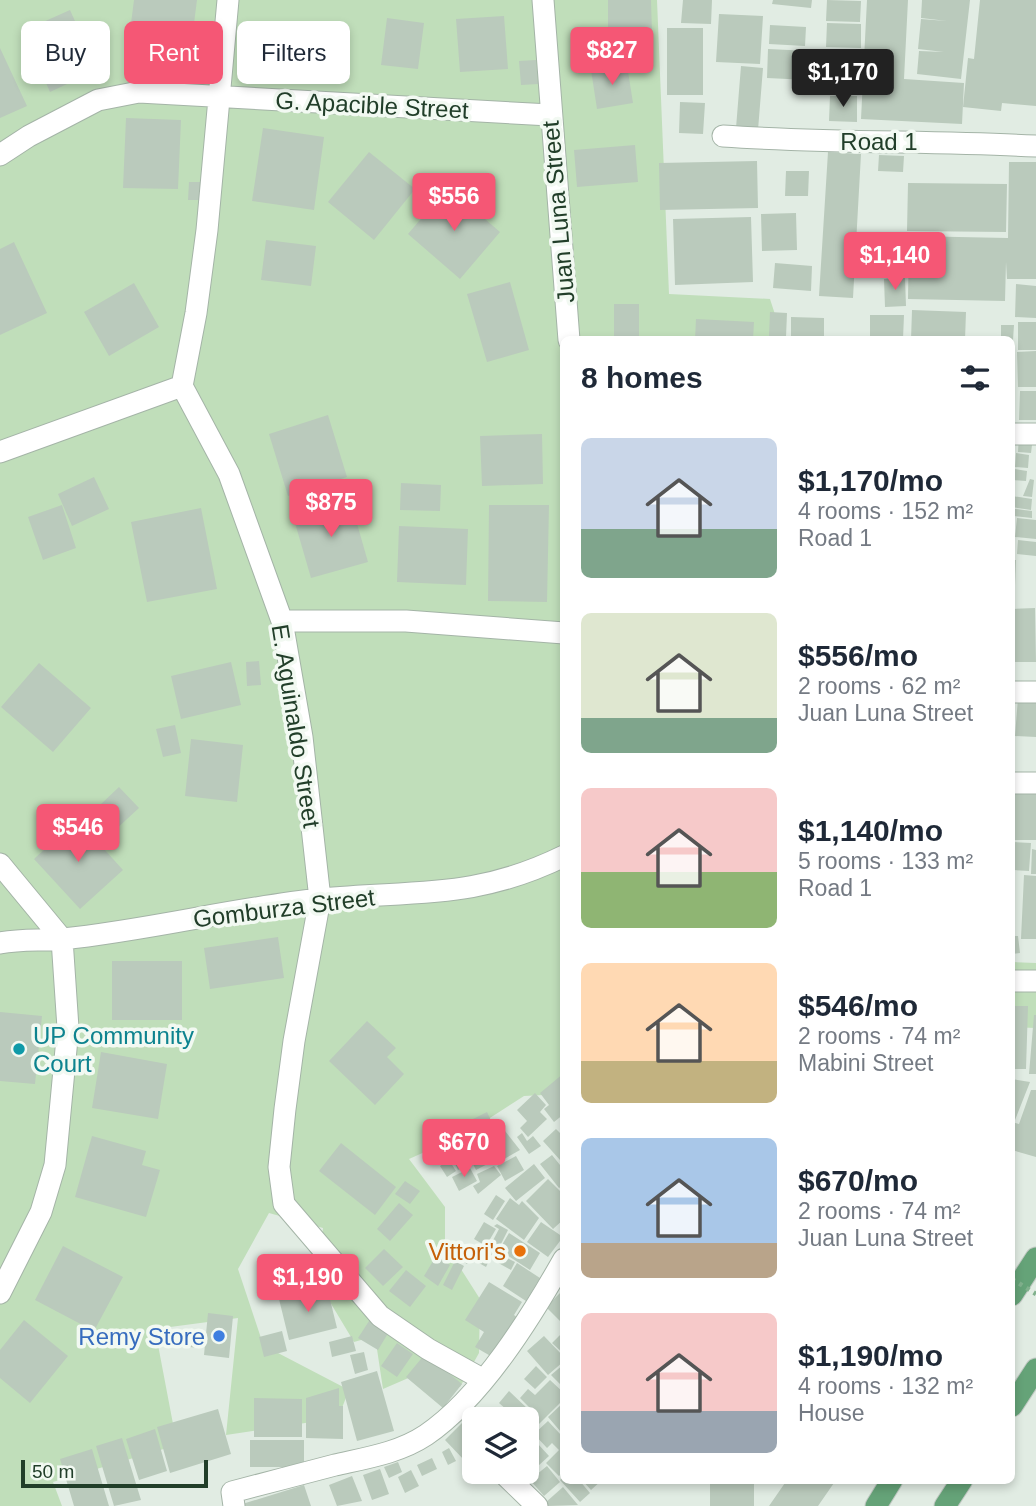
<!DOCTYPE html>
<html lang="en">
<head>
<meta charset="utf-8">
<style>
  :root { --surface:#fff; --page:#f6f6f7; --text:#1f2937; --muted:#747a83; --accent:#f55775 }
  body { margin:0; font-family:Helvetica,sans-serif; background:var(--page); color:var(--text); height:100vh; display:flex; flex-direction:column; font-size:26px; white-space:nowrap }
  * { box-sizing:border-box; margin:0 }
  p { font-size:23px; color:var(--muted) }
  .icon { flex:none; width:38px; height:38px; fill:none; stroke:currentColor; stroke-width:2; stroke-linecap:round; stroke-linejoin:round }
  .map { position:relative; flex:1; overflow:hidden }
  .details { position:absolute; left:560px; top:336px; width:455px; height:1148px; display:flex; flex-direction:column; background:var(--surface); border-radius:10px; box-shadow:0 4px 10px #0003 }
  .details>* { flex:none }
  .banner { position:absolute; left:21px; top:21px; width:434px; height:63px; display:flex; gap:14px }
  .fabs { position:absolute; left:462px; top:1407px; display:grid; gap:14px }
  .fabs a { display:grid; place-items:center; width:77px; height:77px; border-radius:10px; background:var(--surface); box-shadow:0 4px 10px #0003; font-size:35px }
  .scale { position:absolute; left:21px; bottom:18px; width:187px; box-sizing:border-box; padding-left:7px; border:4px solid #213e29; border-top:0; font-size:19px; line-height:24px; white-space:nowrap; color:#213e29; -webkit-text-stroke:5px #f2f9f2; paint-order:stroke }
  .price { position:absolute; translate:-50% -60px; padding:0 16px; border-radius:7px; background:var(--accent); color:#fff; font-size:23px; line-height:46px; filter:drop-shadow(0 2px 4px #0008) }
  .price::after { content:''; position:absolute; left:50%; top:42px; width:21px; height:16px; margin-left:-10px; background:inherit; clip-path:polygon(0 0,100% 0,50% 100%) }
  .price.active { background:#222; color:#fff }
  ul { padding:0; list-style:none }
  li { display:flex; align-items:center; gap:21px; height:175px; padding:0 21px }
  li span { display:grid; place-items:center; flex:none; width:196px; height:140px; border-radius:10px; color:#555 }
  li>.icon { margin-inline-start:auto }
  span .icon { width:84px; height:84px; fill:#fffc; stroke-width:1 }
  li b { font-size:30px }
  h2 { display:flex; justify-content:space-between; align-items:center; height:84px; padding:0 21px; font-size:30px }
  .chip { padding:0 24px; border-radius:10px; background:var(--surface); box-shadow:0 4px 10px #0003; font-size:24px; line-height:63px }
  .chip.active { background:var(--accent); color:#fff }
  .map>svg:first-child { display:block }
</style>
</head>
<body>
<div class="map">
<svg width="1036" height="1506" viewBox="0 0 1036 1506">
  <rect width="100%" height="100%" fill="#e1ece3"/>
  <path fill="#c0deba" d="M 0,0 L 657,0 L 669,294 L 770,299 L 783,339 L 564,340 L 563,1094 L 524,1096 L 465,1134 L 409,1159 L 445,1207 L 445,1244 L 480,1299 L 479,1353 L 460,1387 L 429,1363 L 413,1376 L 383,1389 L 375,1336 L 354,1342 L 318,1282 L 323,1228 L 269,1213 L 238,1269 L 262,1341 L 278,1353 L 349,1390 L 338,1418 L 226,1435 L 238,1318 L 155,1329 L 177,1445 L 53,1482 L 62,1506 L 0,1506 Z
    M 1012,962 L 1036,963 L 1036,1028 L 1012,1027 Z"/>
  <path fill="#bacabc" d="M 134,0 L 197,0 L 191,47 L 129,39 Z
    M 608,0 L 651,0 L 652,35 L 608,35 Z
    M 683,0 L 712,0 L 711,24 L 681,23 Z
    M 773,0 L 812,0 L 811,8 L 772,4 Z
    M 827,0 L 861,1 L 860,22 L 826,21 Z
    M 867,0 L 908,0 L 904,79 L 964,83 L 962,124 L 861,119 Z
    M 922,0 L 970,0 L 961,79 L 917,74 L 919,51 L 944,52 L 918,49 L 921,19 L 947,21 L 921,18 Z
    M 980,0 L 1036,0 L 1036,106 L 1002,103 L 1001,111 L 963,107 L 968,58 L 974,59 Z
    M 70,10 L 97,70 L 50,92 L 23,31 Z
    M 719,14 L 763,16 L 760,64 L 716,62 Z
    M 504,16 L 508,69 L 460,72 L 456,19 Z
    M 387,18 L 424,23 L 418,69 L 381,65 Z
    M 827,23 L 861,24 L 861,48 L 826,47 Z
    M 770,25 L 806,27 L 805,46 L 769,44 Z
    M 667,28 L 703,28 L 703,95 L 667,95 Z
    M 0,48 L 27,106 L 0,118 Z
    M 768,49 L 810,51 L 808,80 L 767,78 Z
    M 821,51 L 858,52 L 857,92 L 819,91 Z
    M 536,60 L 538,84 L 521,85 L 519,61 Z
    M 627,65 L 633,103 L 597,109 L 591,70 Z
    M 741,66 L 763,68 L 758,130 L 736,128 Z
    M 830,96 L 857,96 L 857,122 L 829,121 Z
    M 680,102 L 705,103 L 703,134 L 679,133 Z
    M 126,118 L 181,120 L 178,189 L 123,188 Z
    M 263,128 L 324,137 L 314,210 L 252,201 Z
    M 635,145 L 638,182 L 577,187 L 574,150 Z
    M 369,152 L 415,189 L 374,240 L 328,202 Z
    M 828,152 L 861,154 L 853,298 L 819,296 Z
    M 879,155 L 904,156 L 903,172 L 878,171 Z
    M 757,161 L 758,208 L 660,210 L 659,163 Z
    M 1009,162 L 1036,162 L 1036,279 L 1007,279 L 1006,262 L 1005,301 L 908,299 L 909,236 L 1008,238 Z
    M 786,171 L 809,171 L 808,196 L 785,196 Z
    M 189,182 L 204,182 L 203,200 L 188,200 Z
    M 908,183 L 1007,184 L 1006,232 L 907,231 Z
    M 448,187 L 500,232 L 460,279 L 408,234 Z
    M 796,213 L 797,250 L 762,251 L 761,214 Z
    M 751,217 L 753,282 L 675,285 L 673,219 Z
    M 266,240 L 316,246 L 311,286 L 261,280 Z
    M 14,242 L 47,313 L 0,335 L 0,249 Z
    M 884,256 L 905,256 L 905,276 L 884,275 Z
    M 775,263 L 812,266 L 811,291 L 773,288 Z
    M 905,278 L 906,306 L 885,307 L 884,279 Z
    M 510,282 L 529,350 L 487,362 L 467,294 Z
    M 134,283 L 159,327 L 109,356 L 84,312 Z
    M 1016,284 L 1036,286 L 1036,318 L 1015,317 Z
    M 614,304 L 639,304 L 639,340 L 614,340 Z
    M 912,310 L 966,312 L 965,340 L 911,340 Z
    M 770,312 L 787,313 L 786,337 L 769,336 Z
    M 870,315 L 904,315 L 903,339 L 870,339 Z
    M 791,317 L 824,318 L 824,340 L 791,340 Z
    M 696,319 L 754,322 L 753,340 L 695,340 Z
    M 1018,322 L 1036,322 L 1036,350 L 1018,350 Z
    M 1001,325 L 1014,325 L 1013,340 L 1001,340 Z
    M 1036,351 L 1036,387 L 1018,387 L 1017,352 Z
    M 1020,391 L 1036,391 L 1036,420 L 1019,420 Z
    M 328,415 L 347,477 L 288,496 L 269,434 Z
    M 542,434 L 543,484 L 482,486 L 480,436 Z
    M 1019,435 L 1033,437 L 1031,453 L 1018,452 Z
    M 1016,453 L 1029,455 L 1028,468 L 1015,467 Z
    M 1014,469 L 1027,471 L 1026,481 L 1013,480 Z
    M 94,477 L 109,509 L 72,526 L 58,494 Z
    M 1030,479 L 1034,480 L 1032,497 L 1023,496 Z
    M 401,483 L 441,485 L 440,511 L 400,510 Z
    M 1012,496 L 1032,499 L 1031,510 L 1012,507 Z
    M 350,499 L 368,562 L 311,578 L 293,516 Z
    M 62,505 L 76,548 L 43,560 L 28,517 Z
    M 489,505 L 549,505 L 547,602 L 488,601 Z
    M 201,508 L 217,589 L 147,602 L 131,522 Z
    M 1015,509 L 1032,511 L 1032,518 L 1014,516 Z
    M 1017,518 L 1036,520 L 1036,539 L 1015,537 Z
    M 399,526 L 468,529 L 466,585 L 397,582 Z
    M 1018,540 L 1036,542 L 1036,556 L 1017,554 Z
    M 1012,560 L 1016,560 L 1015,585 L 1012,585 Z
    M 1035,608 L 1036,662 L 1012,662 L 1012,609 Z
    M 259,661 L 261,685 L 247,686 L 246,662 Z
    M 231,662 L 241,705 L 181,719 L 171,676 Z
    M 39,663 L 91,708 L 53,752 L 1,707 Z
    M 1018,698 L 1036,699 L 1036,737 L 1015,736 Z
    M 175,725 L 181,753 L 163,757 L 156,729 Z
    M 191,739 L 243,745 L 237,802 L 185,796 Z
    M 119,787 L 139,808 L 101,843 L 82,822 Z
    M 1012,793 L 1036,793 L 1036,840 L 1012,840 Z
    M 77,819 L 123,870 L 80,909 L 34,859 Z
    M 1012,842 L 1031,843 L 1029,871 L 1012,870 Z
    M 1032,849 L 1036,850 L 1036,874 L 1031,874 Z
    M 1024,875 L 1036,876 L 1036,939 L 1021,939 Z
    M 1012,936 L 1018,936 L 1020,953 L 1012,954 Z
    M 278,937 L 284,978 L 210,989 L 204,948 Z
    M 112,961 L 182,961 L 182,1020 L 112,1020 Z
    M 1012,1006 L 1028,1006 L 1026,1069 L 1012,1069 Z
    M 0,1012 L 42,1016 L 35,1084 L 0,1081 Z
    M 1034,1015 L 1036,1015 L 1036,1074 L 1029,1074 Z
    M 367,1021 L 396,1048 L 387,1057 L 404,1074 L 375,1105 L 329,1061 Z
    M 101,1052 L 167,1064 L 158,1119 L 92,1108 Z
    M 564,1073 L 564,1114 L 554,1122 L 544,1109 L 549,1105 L 540,1093 Z
    M 1012,1079 L 1030,1082 L 1015,1120 L 1012,1119 Z
    M 1031,1090 L 1036,1090 L 1036,1157 L 1012,1150 L 1012,1122 L 1019,1124 Z
    M 535,1093 L 546,1105 L 540,1112 L 547,1119 L 528,1137 L 520,1128 L 527,1121 L 517,1110 Z
    M 487,1112 L 495,1129 L 464,1144 L 457,1127 Z
    M 556,1129 L 564,1137 L 564,1156 L 560,1160 L 543,1141 Z
    M 505,1131 L 520,1150 L 504,1159 L 492,1138 Z
    M 522,1133 L 527,1141 L 533,1136 L 541,1146 L 529,1154 L 517,1137 Z
    M 489,1135 L 501,1157 L 476,1170 L 465,1148 Z
    M 92,1136 L 146,1151 L 142,1165 L 160,1170 L 146,1217 L 75,1197 Z
    M 459,1140 L 471,1164 L 458,1170 L 447,1146 Z
    M 341,1143 L 396,1187 L 375,1215 L 319,1171 Z
    M 552,1155 L 564,1170 L 564,1185 L 559,1188 L 540,1164 Z
    M 516,1156 L 524,1170 L 505,1181 L 497,1166 Z
    M 449,1160 L 456,1171 L 447,1177 L 440,1166 Z
    M 534,1164 L 545,1178 L 516,1201 L 505,1188 Z
    M 494,1166 L 501,1175 L 478,1194 L 473,1186 L 480,1182 L 477,1174 Z
    M 470,1168 L 477,1181 L 459,1191 L 452,1177 Z
    M 548,1179 L 564,1195 L 564,1219 L 553,1229 L 526,1201 Z
    M 405,1181 L 420,1191 L 410,1204 L 395,1194 Z
    M 496,1195 L 505,1201 L 493,1220 L 484,1214 Z
    M 510,1198 L 519,1205 L 522,1201 L 539,1218 L 524,1240 L 496,1219 Z
    M 399,1203 L 413,1215 L 390,1241 L 377,1229 Z
    M 484,1222 L 496,1229 L 486,1246 L 474,1239 Z
    M 541,1222 L 563,1237 L 548,1257 L 527,1242 Z
    M 497,1224 L 508,1230 L 497,1252 L 489,1248 L 499,1229 L 494,1226 Z
    M 509,1233 L 540,1253 L 530,1270 L 499,1250 Z
    M 466,1245 L 475,1250 L 467,1264 L 458,1258 Z
    M 63,1246 L 123,1277 L 94,1331 L 35,1300 Z
    M 478,1247 L 492,1254 L 486,1267 L 472,1259 Z
    M 384,1249 L 403,1267 L 383,1286 L 365,1268 Z
    M 497,1253 L 515,1262 L 511,1270 L 493,1260 Z
    M 436,1256 L 450,1265 L 438,1286 L 424,1276 Z
    M 455,1261 L 464,1266 L 452,1290 L 443,1285 Z
    M 517,1263 L 540,1278 L 526,1301 L 503,1286 Z
    M 406,1270 L 426,1286 L 410,1307 L 389,1291 Z
    M 489,1282 L 522,1302 L 514,1315 L 519,1319 L 494,1358 L 475,1347 L 484,1332 L 465,1320 Z
    M 327,1287 L 337,1328 L 289,1340 L 279,1299 Z
    M 564,1289 L 564,1325 L 546,1307 Z
    M 208,1313 L 233,1316 L 229,1358 L 204,1355 Z
    M 371,1318 L 390,1330 L 378,1350 L 358,1338 Z
    M 24,1320 L 68,1356 L 30,1403 L 0,1378 L 0,1350 Z
    M 282,1331 L 287,1351 L 264,1357 L 259,1337 Z
    M 181,1332 L 200,1333 L 199,1348 L 180,1346 Z
    M 561,1334 L 564,1336 L 564,1354 L 552,1343 Z
    M 352,1336 L 356,1351 L 332,1357 L 329,1342 Z
    M 544,1336 L 564,1357 L 564,1361 L 548,1375 L 527,1351 Z
    M 397,1343 L 413,1354 L 397,1377 L 381,1366 Z
    M 364,1352 L 368,1370 L 355,1374 L 350,1355 Z
    M 425,1354 L 462,1384 L 443,1408 L 406,1377 Z
    M 564,1364 L 564,1388 L 551,1375 Z
    M 536,1366 L 547,1377 L 535,1389 L 524,1379 Z
    M 377,1371 L 394,1431 L 357,1441 L 341,1382 Z
    M 550,1380 L 564,1393 L 564,1399 L 531,1432 L 527,1427 L 527,1419 L 523,1419 L 532,1410 L 520,1398 L 528,1389 L 535,1395 Z
    M 339,1388 L 339,1406 L 343,1406 L 343,1439 L 306,1438 L 306,1398 Z
    M 509,1391 L 529,1410 L 521,1419 L 517,1419 L 499,1403 Z
    M 254,1398 L 302,1399 L 302,1437 L 254,1437 Z
    M 564,1402 L 564,1430 L 561,1432 L 548,1417 Z
    M 218,1409 L 231,1454 L 170,1473 L 157,1427 Z
    M 548,1421 L 561,1435 L 564,1432 L 564,1471 L 559,1476 L 546,1463 L 559,1450 L 552,1443 L 547,1448 L 534,1434 Z
    M 462,1423 L 474,1435 L 474,1450 L 464,1460 L 445,1440 Z
    M 155,1429 L 167,1471 L 139,1480 L 126,1439 Z
    M 527,1432 L 549,1456 L 527,1476 L 523,1472 L 527,1472 Z
    M 122,1438 L 141,1500 L 114,1506 L 96,1446 Z
    M 250,1440 L 304,1440 L 304,1467 L 250,1467 Z
    M 449,1448 L 456,1461 L 448,1465 L 442,1452 Z
    M 92,1449 L 109,1506 L 74,1506 L 60,1459 Z
    M 432,1458 L 437,1469 L 422,1476 L 417,1465 Z
    M 398,1462 L 402,1472 L 389,1478 L 384,1467 Z
    M 547,1466 L 560,1482 L 544,1496 L 530,1480 Z
    M 380,1469 L 389,1494 L 372,1500 L 363,1475 Z
    M 411,1470 L 419,1486 L 405,1493 L 398,1477 Z
    M 352,1476 L 362,1501 L 337,1506 L 329,1485 Z
    M 564,1477 L 564,1480 L 579,1480 L 590,1493 L 580,1502 L 560,1480 Z
    M 582,1480 L 602,1480 L 591,1490 Z
    M 710,1480 L 754,1480 L 754,1506 L 710,1506 Z
    M 787,1480 L 836,1480 L 818,1506 L 769,1506 Z
    M 304,1485 L 311,1506 L 239,1506 L 239,1505 Z
    M 563,1487 L 578,1505 L 548,1506 L 545,1503 Z"/>
  <g fill="none" stroke-linecap="round" stroke-linejoin="round">
    <defs>
      <path id="street" d="M 228,0 L 207,230 L 196,313 L 182,386 L 229,474 L 282,621 L 302,737 L 320,899 L 294,1041 L 285,1109 L 279,1167 L 284,1204 L 380,1316 L 428,1349 L 482,1379
        M 543,0 L 569,340
        M 723,136 C 827,143 932,141 1036,146
        M 0,155 L 29,136 L 98,100 L 139,92 L 550,115
        M 1012,434 L 1036,434
        M 0,452 L 182,386
        M 282,621 L 406,621 L 564,633
        M 1012,692 L 1036,692
        M 1012,783 L 1036,783
        M 0,864 L 62,939 L 68,1028 L 55,1165 L 41,1212 L 0,1293
        M 0,943 C 21,939 42,941 63,939 C 150,930 234,908 321,899 C 414,890 474,900 564,856
        M 1012,981 L 1036,981
        M 502,1472 L 537,1506
        M 234,1506 L 232,1492 C 266,1483 301,1474 335,1465 C 366,1458 399,1453 426,1435 C 482,1397 531,1317 564,1259"/>
      <path id="primary" d="M 1012,1295 L 1036,1258
        M 1012,1406 L 1036,1369
        M 876,1506 L 892,1480
        M 945,1506 L 962,1480"/>
    </defs>
    <use href="#street" stroke="#a4b4a7" stroke-width="23"/>
    <use href="#primary" stroke="#c1c9c3" stroke-width="23"/>
    <use href="#street" stroke="#fff" stroke-width="21"/>
    <use href="#primary" stroke="#65a378" stroke-width="21"/>
    <path stroke="#81b18d" stroke-width="4.5" stroke-dasharray="3.5 5" stroke-linecap="butt" d="M 1012,1279 L 1036,1294"/>
  </g>
  <circle fill="#0f9aa8" stroke="#f2f9f2" stroke-width="2.5" cx="19" cy="1049" r="7"/>
  <circle fill="#e8710a" stroke="#f2f9f2" stroke-width="2.5" cx="520" cy="1251" r="7"/>
  <circle fill="#3f7fe0" stroke="#f2f9f2" stroke-width="2.5" cx="219" cy="1336" r="7"/>
  <g text-anchor="middle" dominant-baseline="central" stroke-width="7" stroke-linejoin="round" paint-order="stroke">
    <g font-size="24" fill="#213e29" stroke="#f2f9f2">
      <text transform="translate(372 105) rotate(3)">G. Apacible Street</text>
      <text x="879" y="141">Road 1</text>
      <text transform="translate(558 212) rotate(-95)">Juan Luna Street</text>
      <text transform="translate(296 726) rotate(81)">E. Aguinaldo Street</text>
      <text transform="translate(284 908) rotate(-7)">Gomburza Street</text>
    </g>
    <g font-size="24" fill="#0d838f" stroke="#f2f9f2" text-anchor="start">
      <text x="33" y="1035">UP Community<tspan x="33" dy="28">Court</tspan></text>
    </g>
    <g font-size="24" fill="#c56008" stroke="#f2f9f2" text-anchor="end">
      <text x="506" y="1251">Vittori's</text>
    </g>
    <g font-size="24" fill="#366cbe" stroke="#f2f9f2" text-anchor="end">
      <text x="205" y="1336">Remy Store</text>
    </g>
  </g>
</svg>
<div class="fabs">
<a><svg class="icon" aria-label="layers" viewBox="0 0 24 24"><path d="M12 4l9 5-9 5-9-5zM3 14l9 5 9-5"/></svg></a>
</div>
<div class="scale">50 m</div>
<b class="price" style="left:612px;top:87px">$827</b>
<b class="price active" style="left:843px;top:109px">$1,170</b>
<b class="price" style="left:454px;top:233px">$556</b>
<b class="price" style="left:895px;top:292px">$1,140</b>
<b class="price" style="left:331px;top:539px">$875</b>
<b class="price" style="left:78px;top:864px">$546</b>
<b class="price" style="left:464px;top:1179px">$670</b>
<b class="price" style="left:308px;top:1314px">$1,190</b>
<div class="banner">
<a class="chip">Buy</a>
<a class="chip active">Rent</a>
<a class="chip">Filters</a>
</div>
<section class="details">
<h2>8 homes<svg class="icon" aria-label="filters" viewBox="0 0 24 24"><path d="M4 7h16M4 17h16"/><circle cx="9" cy="7" r="2"/><circle cx="15" cy="17" r="2"/></svg></h2>
<ul>
<li><span style="background:linear-gradient(#c9d6e8 65%,#7fa58c 0)"><svg class="icon" aria-label="home" viewBox="0 0 24 24"><path d="M3 11l9-7 9 7M6 9v11h12V9"/></svg></span><div><b>$1,170/mo</b><p>4 rooms · 152 m²</p><p>Road 1</p></div></li>
<li><span style="background:linear-gradient(#dfe7d0 75%,#7fa58c 0)"><svg class="icon" aria-label="home" viewBox="0 0 24 24"><path d="M3 11l9-7 9 7M6 9v11h12V9"/></svg></span><div><b>$556/mo</b><p>2 rooms · 62 m²</p><p>Juan Luna Street</p></div></li>
<li><span style="background:linear-gradient(#f6c9c9 60%,#8fb573 0)"><svg class="icon" aria-label="home" viewBox="0 0 24 24"><path d="M3 11l9-7 9 7M6 9v11h12V9"/></svg></span><div><b>$1,140/mo</b><p>5 rooms · 133 m²</p><p>Road 1</p></div></li>
<li><span style="background:linear-gradient(#ffd9b3 70%,#c2b280 0)"><svg class="icon" aria-label="home" viewBox="0 0 24 24"><path d="M3 11l9-7 9 7M6 9v11h12V9"/></svg></span><div><b>$546/mo</b><p>2 rooms · 74 m²</p><p>Mabini Street</p></div></li>
<li><span style="background:linear-gradient(#a9c7e8 75%,#b9a48a 0)"><svg class="icon" aria-label="home" viewBox="0 0 24 24"><path d="M3 11l9-7 9 7M6 9v11h12V9"/></svg></span><div><b>$670/mo</b><p>2 rooms · 74 m²</p><p>Juan Luna Street</p></div></li>
<li><span style="background:linear-gradient(#f6c9c9 70%,#9aa5b1 0)"><svg class="icon" aria-label="home" viewBox="0 0 24 24"><path d="M3 11l9-7 9 7M6 9v11h12V9"/></svg></span><div><b>$1,190/mo</b><p>4 rooms · 132 m²</p><p>House</p></div></li>
</ul>
</section>
</div>
</body>
</html>
